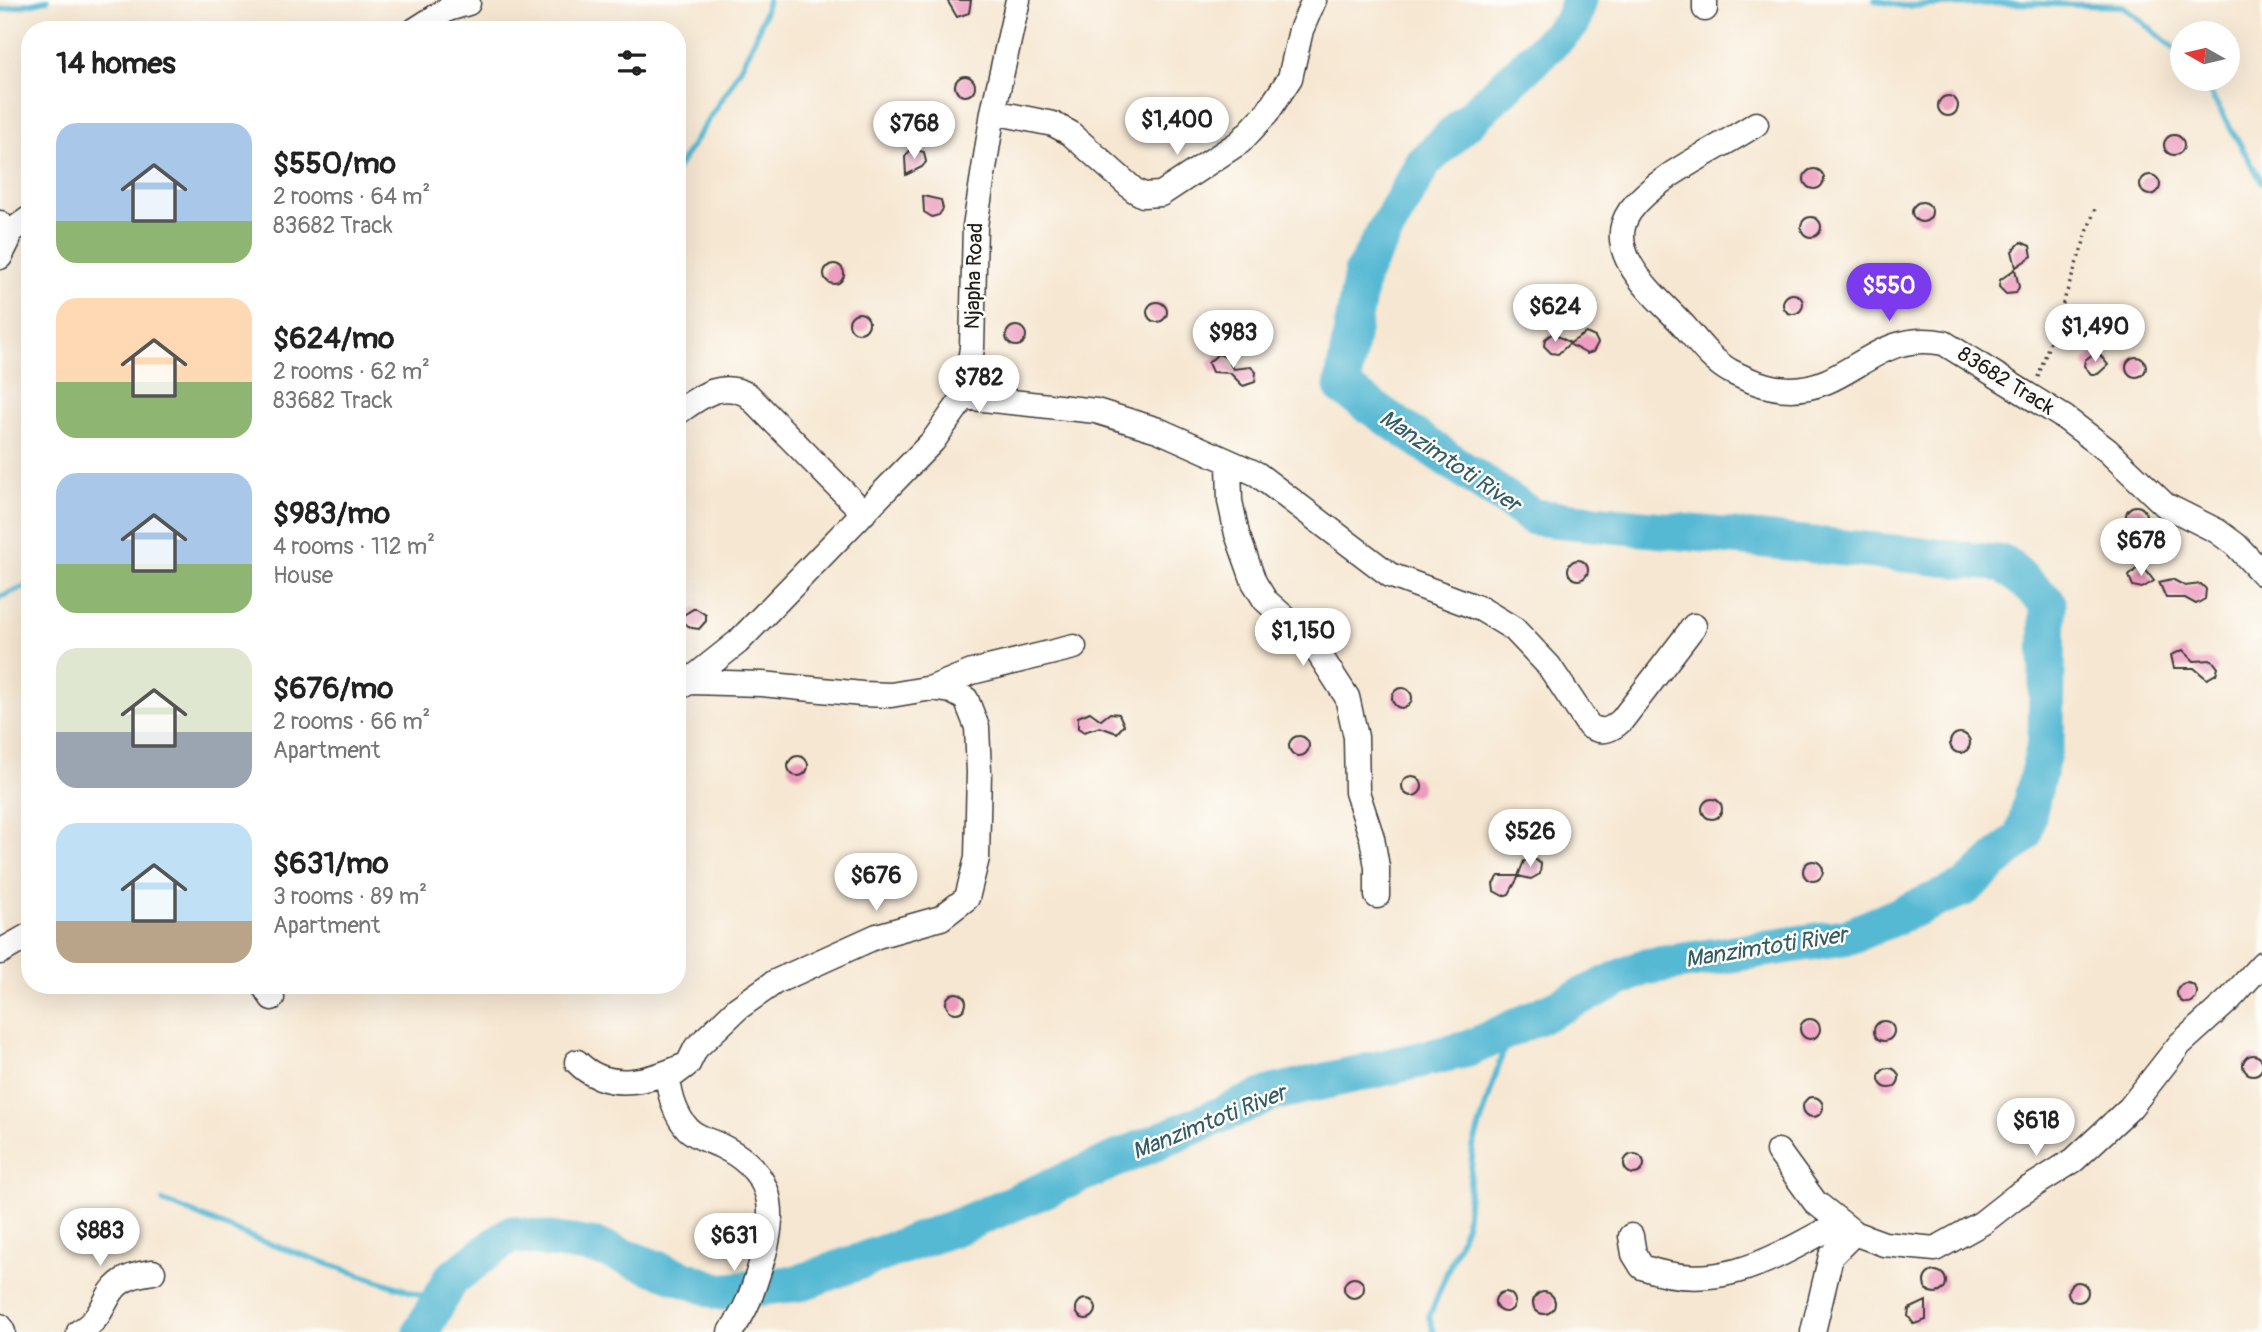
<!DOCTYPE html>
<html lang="en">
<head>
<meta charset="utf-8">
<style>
  :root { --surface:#fff; --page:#f2f2f2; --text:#222; --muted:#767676; --accent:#7c3aed }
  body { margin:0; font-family:Pangolin,sans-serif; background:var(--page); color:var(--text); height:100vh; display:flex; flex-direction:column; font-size:26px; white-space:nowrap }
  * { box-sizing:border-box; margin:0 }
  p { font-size:23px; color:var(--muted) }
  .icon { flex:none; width:38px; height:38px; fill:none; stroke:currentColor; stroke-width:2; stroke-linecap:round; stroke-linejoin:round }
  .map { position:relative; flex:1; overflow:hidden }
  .panel { position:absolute; left:21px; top:21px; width:665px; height:973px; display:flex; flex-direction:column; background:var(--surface); border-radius:28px; box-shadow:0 7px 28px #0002 }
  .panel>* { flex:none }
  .needle { width:46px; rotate:278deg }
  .buttons { position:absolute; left:2170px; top:21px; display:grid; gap:14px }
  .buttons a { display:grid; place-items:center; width:70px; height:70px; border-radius:50%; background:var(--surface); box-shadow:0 7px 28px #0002; font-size:35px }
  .price { position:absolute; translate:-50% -60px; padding:0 16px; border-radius:24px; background:#fff; color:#222; font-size:23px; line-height:46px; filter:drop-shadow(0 2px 4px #0008) }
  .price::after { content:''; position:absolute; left:50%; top:42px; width:21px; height:16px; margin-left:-10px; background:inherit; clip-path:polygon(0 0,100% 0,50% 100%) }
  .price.active { background:var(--accent); color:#fff }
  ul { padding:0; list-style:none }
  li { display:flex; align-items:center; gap:21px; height:175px; padding:0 35px }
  li span { display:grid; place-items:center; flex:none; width:196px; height:140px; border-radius:21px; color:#555 }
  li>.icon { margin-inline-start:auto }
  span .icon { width:84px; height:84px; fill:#fffc; stroke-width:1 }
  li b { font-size:30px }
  h2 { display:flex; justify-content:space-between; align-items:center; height:84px; padding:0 35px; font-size:30px }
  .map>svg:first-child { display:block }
</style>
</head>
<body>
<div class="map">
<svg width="2262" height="1332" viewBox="0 0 2262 1332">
  <rect width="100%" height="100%" fill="#fdfcf7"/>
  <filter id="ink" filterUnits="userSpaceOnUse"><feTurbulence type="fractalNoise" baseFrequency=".0143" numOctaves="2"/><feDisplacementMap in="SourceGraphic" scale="14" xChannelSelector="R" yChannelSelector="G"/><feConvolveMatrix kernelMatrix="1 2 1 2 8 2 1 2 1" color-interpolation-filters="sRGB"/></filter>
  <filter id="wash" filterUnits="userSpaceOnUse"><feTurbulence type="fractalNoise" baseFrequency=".00686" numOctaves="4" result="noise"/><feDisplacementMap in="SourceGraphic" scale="28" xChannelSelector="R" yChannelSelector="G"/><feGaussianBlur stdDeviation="1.57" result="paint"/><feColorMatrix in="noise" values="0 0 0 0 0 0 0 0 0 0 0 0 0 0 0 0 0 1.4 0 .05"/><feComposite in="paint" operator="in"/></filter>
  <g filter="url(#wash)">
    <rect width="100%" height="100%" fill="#f6e7d2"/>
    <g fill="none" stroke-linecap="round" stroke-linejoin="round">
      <path stroke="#56b9d4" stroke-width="6" d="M 1875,0 L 1902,6 L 2009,3 L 2123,6 L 2182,55
        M 0,10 L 47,0
        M 2202,79 L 2262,182
        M 677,169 C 711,112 751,66 768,0
        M 0,597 L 30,584
        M 163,1201 L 258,1240 L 438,1301
        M 1434,1332 L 1429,1317 L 1466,1225 L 1473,1147 L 1510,1029"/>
      <path stroke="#56b9d4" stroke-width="37" d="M 421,1332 L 451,1279 L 511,1234 L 598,1247 L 721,1292 L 799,1283 L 959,1226 L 1272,1093 L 1468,1049 L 1644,967 L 1850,936 L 1966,887 L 2023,836 L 2046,740 L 2048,603 L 2005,564 L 1533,517 L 1342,387 L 1362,273 L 1424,162 L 1572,23 L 1579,0"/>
    </g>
    <g id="blocks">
      <path fill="#ed9bbe" d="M 947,0 L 971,0 L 969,13 L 957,17 Z
        M955 86a10 10 0 1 1 20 0a10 10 0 1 1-20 0Z
        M1938 106a10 10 0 1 1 20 0a10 10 0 1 1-20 0Z
        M2164 145a10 10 0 1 1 20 0a10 10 0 1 1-20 0Z
        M 911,149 L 924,152 L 926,162 L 922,167 L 906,175 L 905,157 Z
        M1804 179a10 10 0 1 1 20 0a10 10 0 1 1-20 0Z
        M2140 185a10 10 0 1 1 20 0a10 10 0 1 1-20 0Z
        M 923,196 L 941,200 L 943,209 L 939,215 L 932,217 L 924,212 Z
        M1912 212a10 10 0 1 1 20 0a10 10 0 1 1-20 0Z
        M1801 227a10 10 0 1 1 20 0a10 10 0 1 1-20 0Z
        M 2021,242 L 2030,246 L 2032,256 L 2016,267 L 2012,251 Z
        M824 274a10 10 0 1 1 20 0a10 10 0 1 1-20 0Z
        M 2015,269 L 2019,287 L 2016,293 L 2006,294 L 1999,287 L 2000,280 Z
        M1783 304a10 10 0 1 1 20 0a10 10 0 1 1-20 0Z
        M1147 312a10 10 0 1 1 20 0a10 10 0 1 1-20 0Z
        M849 323a10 10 0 1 1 20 0a10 10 0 1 1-20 0Z
        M1006 336a10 10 0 1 1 20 0a10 10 0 1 1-20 0Z
        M 1553,333 L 1570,343 L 1558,354 L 1551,353 L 1544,346 L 1545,339 Z
        M 1586,333 L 1595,337 L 1598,343 L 1593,352 L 1587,354 L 1569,344 Z
        M 1218,354 L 1226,357 L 1233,369 L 1251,367 L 1256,372 L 1255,382 L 1243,386 L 1230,373 L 1212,372 L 1208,363 Z
        M 2093,354 L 2100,355 L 2108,365 L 2098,374 L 2091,374 L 2084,366 L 2085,360 Z
        M2126 367a10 10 0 1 1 20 0a10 10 0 1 1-20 0Z
        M2126 516a10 10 0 1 1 20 0a10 10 0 1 1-20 0Z
        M1568 570a10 10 0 1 1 20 0a10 10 0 1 1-20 0Z
        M 2138,567 L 2144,568 L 2154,581 L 2142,588 L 2133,586 L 2129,576 Z
        M 2172,579 L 2185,586 L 2201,584 L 2206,589 L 2205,599 L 2196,604 L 2185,598 L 2166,598 L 2159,582 Z
        M 695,608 L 706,615 L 706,621 L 699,629 L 692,628 L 677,619 Z
        M 2183,650 L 2194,661 L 2212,660 L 2218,668 L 2216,674 L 2207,679 L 2194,668 L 2174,668 L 2171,655 Z
        M1392 698a10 10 0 1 1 20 0a10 10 0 1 1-20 0Z
        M 1090,712 L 1101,720 L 1110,713 L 1119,714 L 1124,725 L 1117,733 L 1100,727 L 1084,732 L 1078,728 L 1078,717 Z
        M1950 743a10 10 0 1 1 20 0a10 10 0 1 1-20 0Z
        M1289 746a10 10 0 1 1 20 0a10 10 0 1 1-20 0Z
        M788 766a10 10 0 1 1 20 0a10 10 0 1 1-20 0Z
        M1402 786a10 10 0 1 1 20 0a10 10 0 1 1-20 0Z
        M1702 809a10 10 0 1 1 20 0a10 10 0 1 1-20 0Z
        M 1533,858 L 1541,864 L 1540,874 L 1531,879 L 1518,876 L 1524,861 Z
        M1803 871a10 10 0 1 1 20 0a10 10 0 1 1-20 0Z
        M 1499,876 L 1519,876 L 1509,894 L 1503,896 L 1494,891 L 1493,884 Z
        M2177 993a10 10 0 1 1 20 0a10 10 0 1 1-20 0Z
        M946 1003a10 10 0 1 1 20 0a10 10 0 1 1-20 0Z
        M1800 1029a10 10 0 1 1 20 0a10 10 0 1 1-20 0Z
        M1874 1031a10 10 0 1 1 20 0a10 10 0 1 1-20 0Z
        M2243 1065a10 10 0 1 1 20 0a10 10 0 1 1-20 0Z
        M1879 1078a10 10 0 1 1 20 0a10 10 0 1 1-20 0Z
        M1803 1107a10 10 0 1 1 20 0a10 10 0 1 1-20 0Z
        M1624 1164a10 10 0 1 1 20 0a10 10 0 1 1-20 0Z
        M1924 1282a11 11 0 1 1 22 0a11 11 0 1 1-22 0Z
        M1344 1288a10 10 0 1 1 20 0a10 10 0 1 1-20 0Z
        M2068 1292a10 10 0 1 1 20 0a10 10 0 1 1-20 0Z
        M1495 1302a10 10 0 1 1 20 0a10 10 0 1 1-20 0Z
        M1533 1303a11 11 0 1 1 22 0a11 11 0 1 1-22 0Z
        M1076 1309a10 10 0 1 1 20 0a10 10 0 1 1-20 0Z
        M 1926,1301 L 1926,1320 L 1914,1324 L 1908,1316 L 1909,1309 Z"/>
    </g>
  </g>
  <g filter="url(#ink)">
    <use href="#blocks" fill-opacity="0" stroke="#3d3a37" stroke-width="2"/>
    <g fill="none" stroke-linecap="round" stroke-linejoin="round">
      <defs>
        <path id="minor" d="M 1705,9 L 1705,0
          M 415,30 L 448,9 L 468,3
          M 993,112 L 1053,124 L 1070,133 L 1134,190 L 1143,195 L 1161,194 L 1240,142 L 1267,113 L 1290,78 L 1301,30 L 1314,0
          M 1756,124 C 1719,149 1656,175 1630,211 C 1600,254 1660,299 1685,327 C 1698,342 1712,361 1730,371 C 1749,381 1770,389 1791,389 C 1850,389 1876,329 1944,343 L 2065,418 L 2107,450 L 2165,505 L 2217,531 L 2236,545 L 2262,573
          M 0,223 L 8,241 L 0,257
          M 6,235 L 30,218
          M 964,397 L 1096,411 L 1158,430 L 1257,474 L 1390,575 L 1481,609 L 1514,629 L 1549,666 L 1589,726 C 1603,734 1611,730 1622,720 L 1694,626
          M 677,413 C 700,397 720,380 748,395 L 864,513
          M 1229,462 L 1230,501 L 1237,534 L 1254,582 L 1265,600 L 1310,640 L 1347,697 L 1356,737 L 1357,792 L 1372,838 L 1377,867 L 1377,896
          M 690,682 L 762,684 L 862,694 L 891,695 L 932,688 L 951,691 L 966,699 L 977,727 L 979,772 L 977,858 L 967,898 L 941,918 L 877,936 L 775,982 L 738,1008 L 696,1048 L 688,1064 L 668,1079 C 670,1096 676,1116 688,1129 C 697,1138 710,1140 721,1146 C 770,1170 778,1205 764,1254 C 755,1283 749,1308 730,1332
          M 684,685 L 738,642 L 933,441 L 964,397 L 972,348 L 975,226 L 993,112 L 1018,0
          M 932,688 L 972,672 L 1074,647
          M 0,952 L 30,935
          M 263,985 L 272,998
          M 577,1062 C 606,1092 646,1082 681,1067
          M 1778,1151 L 1815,1202 L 1854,1233 L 1884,1244 L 1935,1249 L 1982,1223 L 2015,1197 L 2074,1160 L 2130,1108 L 2180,1044 L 2230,999 L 2262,964
          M 1631,1236 L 1634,1254 L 1642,1267 C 1718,1295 1774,1258 1839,1223
          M 0,1326 L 3,1332
          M 79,1332 C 117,1310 95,1279 153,1272
          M 1813,1332 L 1831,1256 L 1854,1233"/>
      </defs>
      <use href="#minor" stroke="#3d3a37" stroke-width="27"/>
      <path stroke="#3d3a37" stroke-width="3.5" stroke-dasharray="2 5" stroke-linecap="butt" d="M 2038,377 L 2096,206"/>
      <use href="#minor" stroke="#fff" stroke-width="24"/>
    </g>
  </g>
  <g text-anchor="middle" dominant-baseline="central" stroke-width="5" stroke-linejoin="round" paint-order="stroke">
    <g font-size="21" fill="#1c1c1c" stroke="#fdfcf7">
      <text transform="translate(974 276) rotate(-88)">Njapha Road</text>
      <text transform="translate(2006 381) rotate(32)">83682 Track</text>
    </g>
    <g font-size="23" font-style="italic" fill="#335b66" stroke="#fdfcf7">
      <text transform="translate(1450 461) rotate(34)">Manzimtoti River</text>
      <text transform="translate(1766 947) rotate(-9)">Manzimtoti River</text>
      <text transform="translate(1209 1122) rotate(-22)">Manzimtoti River</text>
    </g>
  </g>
</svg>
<div class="buttons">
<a><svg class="needle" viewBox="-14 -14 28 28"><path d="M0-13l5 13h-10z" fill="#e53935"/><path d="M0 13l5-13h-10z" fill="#767676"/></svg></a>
</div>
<b class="price" style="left:1177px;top:157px">$1,400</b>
<b class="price" style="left:914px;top:161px">$768</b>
<b class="price active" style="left:1889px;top:323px">$550</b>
<b class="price" style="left:1555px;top:344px">$624</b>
<b class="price" style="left:2095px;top:364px">$1,490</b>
<b class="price" style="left:1233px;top:370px">$983</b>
<b class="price" style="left:979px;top:415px">$782</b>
<b class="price" style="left:2141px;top:578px">$678</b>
<b class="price" style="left:1303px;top:668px">$1,150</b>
<b class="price" style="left:1530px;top:869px">$526</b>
<b class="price" style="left:876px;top:913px">$676</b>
<b class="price" style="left:2036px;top:1158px">$618</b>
<b class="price" style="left:100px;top:1268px">$883</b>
<b class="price" style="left:734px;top:1273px">$631</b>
<section class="panel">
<h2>14 homes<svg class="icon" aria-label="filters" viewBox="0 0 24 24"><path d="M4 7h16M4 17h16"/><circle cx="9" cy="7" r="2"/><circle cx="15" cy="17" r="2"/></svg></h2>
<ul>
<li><span style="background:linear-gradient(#a9c7e8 70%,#8fb573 0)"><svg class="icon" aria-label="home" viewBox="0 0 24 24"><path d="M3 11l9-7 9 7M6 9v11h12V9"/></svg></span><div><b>$550/mo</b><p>2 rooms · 64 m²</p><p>83682 Track</p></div></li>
<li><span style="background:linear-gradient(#ffd9b3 60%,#8fb573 0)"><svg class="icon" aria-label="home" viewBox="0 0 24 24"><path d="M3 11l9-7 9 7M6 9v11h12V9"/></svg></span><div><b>$624/mo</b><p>2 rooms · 62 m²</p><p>83682 Track</p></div></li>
<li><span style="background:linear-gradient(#a9c7e8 65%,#8fb573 0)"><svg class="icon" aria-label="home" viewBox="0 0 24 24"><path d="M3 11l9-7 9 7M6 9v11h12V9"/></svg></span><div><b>$983/mo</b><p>4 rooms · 112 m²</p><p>House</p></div></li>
<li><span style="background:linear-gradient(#dfe7d0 60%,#9aa5b1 0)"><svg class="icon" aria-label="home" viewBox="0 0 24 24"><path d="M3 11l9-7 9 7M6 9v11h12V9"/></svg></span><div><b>$676/mo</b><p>2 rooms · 66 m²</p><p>Apartment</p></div></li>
<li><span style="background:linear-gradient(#bfe0f5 70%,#b9a48a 0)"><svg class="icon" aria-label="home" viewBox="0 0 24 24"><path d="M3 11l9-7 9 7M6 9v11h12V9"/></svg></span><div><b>$631/mo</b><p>3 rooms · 89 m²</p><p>Apartment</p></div></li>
</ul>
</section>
</div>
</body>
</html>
